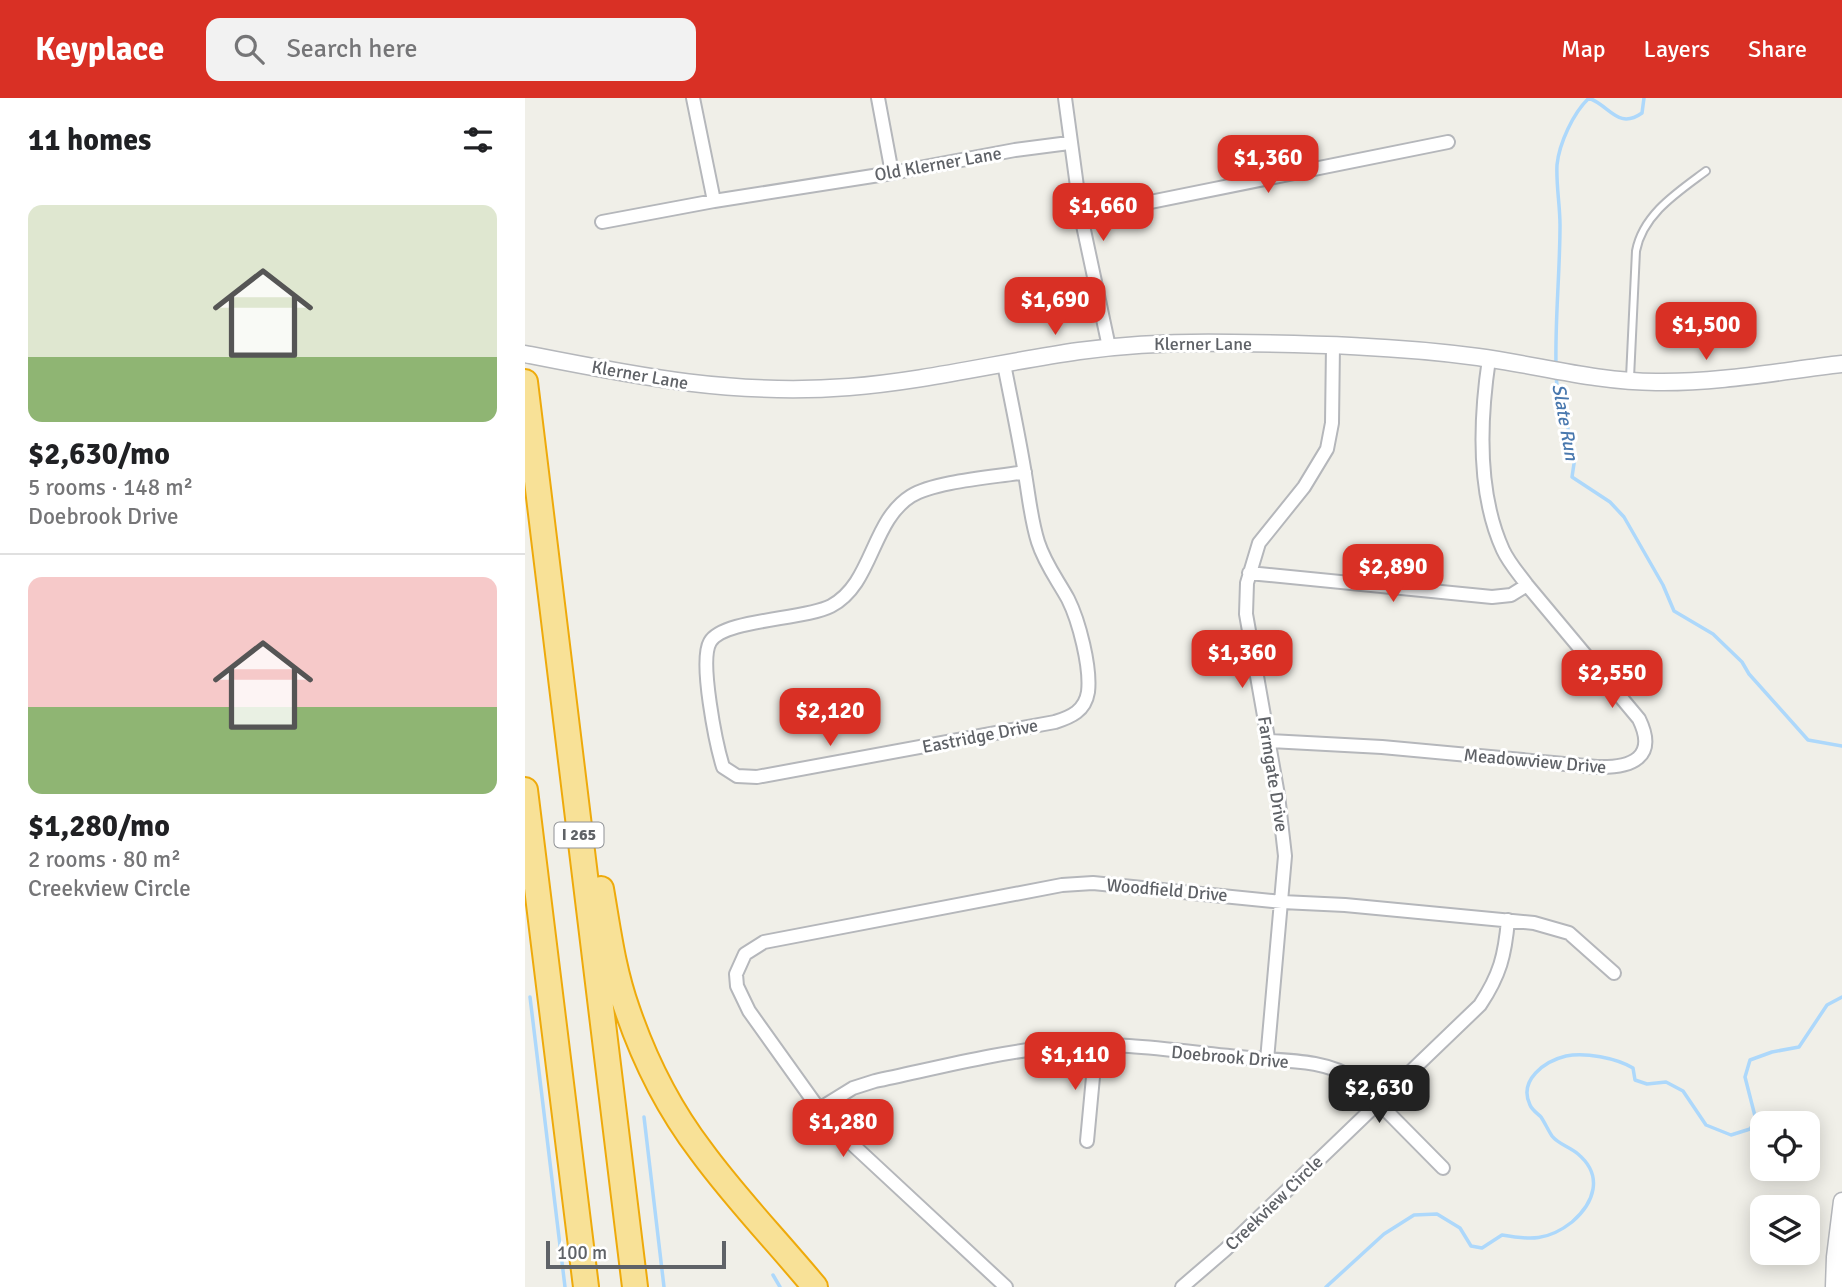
<!DOCTYPE html>
<html lang="en">
<head>
<meta charset="utf-8">
<style>
  :root { --surface:#fff; --page:#f2f2f2; --text:#202124; --muted:#757577; --line:#e0e0e0; --accent:#d93025 }
  body { margin:0; font-family:Signika,sans-serif; background:var(--page); color:var(--text); height:100vh; display:flex; flex-direction:column; font-size:26px; white-space:nowrap }
  * { box-sizing:border-box; margin:0 }
  p { font-size:23px; color:var(--muted) }
  .icon { flex:none; width:38px; height:38px; fill:none; stroke:currentColor; stroke-width:2; stroke-linecap:round; stroke-linejoin:round }
  .map { position:relative; flex:1; overflow:hidden }
  .sheet { display:flex; flex-direction:column; background:var(--surface); width:525px }
  .sheet>* { flex:none }
  .tools { position:absolute; left:1225px; top:1013px; display:grid; gap:14px }
  .tools a { display:grid; place-items:center; width:70px; height:70px; border-radius:14px; background:var(--surface); box-shadow:0 4px 18px #0003; font-size:35px }
  .scale { position:absolute; left:21px; bottom:18px; width:180px; box-sizing:border-box; padding-left:7px; border:4px solid #5f6267; border-top:0; font-size:19px; line-height:24px; white-space:nowrap; color:#5f6267; -webkit-text-stroke:5px #fff; paint-order:stroke }
  .price { position:absolute; translate:-50% -60px; padding:0 16px; border-radius:14px; background:var(--accent); color:#fff; font-size:23px; line-height:46px; filter:drop-shadow(0 2px 4px #0008) }
  .price::after { content:''; position:absolute; left:50%; top:42px; width:21px; height:16px; margin-left:-10px; background:inherit; clip-path:polygon(0 0,100% 0,50% 100%) }
  .price.current { background:#222; color:#fff }
  ul { padding:0; list-style:none }
  li { display:grid; align-content:center; gap:14px; height:371px; padding:0 28px }
  li+li { border-top:2px solid var(--line) }
  li span { display:grid; place-items:center; height:217px; border-radius:14px; color:#555 }
  li>.icon { margin-inline-start:auto }
  span .icon { width:126px; height:126px; fill:#fffc; stroke-width:1 }
  li b { font-size:30px }
  h2 { display:flex; justify-content:space-between; align-items:center; height:84px; padding:0 28px; font-size:30px }
  header { display:flex; align-items:center; gap:42px; box-sizing:border-box; height:98px; padding:0 35px; background:var(--accent); color:#fff }
  header strong { font-size:33px }
  nav { display:flex; gap:38px; margin-inline-start:auto; font-size:24px }
  .search { width:490px; height:63px; background:var(--page); display:flex; align-items:center; gap:18px; box-sizing:border-box; padding:0 24px; border-radius:14px; color:var(--muted); font-size:26px }
  main { display:flex; flex:1; min-height:0 }
  .map>svg:first-child { display:block }
</style>
</head>
<body>
<header>
<strong>Keyplace</strong>
<div class="search"><svg class="icon" aria-label="search" viewBox="0 0 24 24"><circle cx="10" cy="10" r="6"/><path d="M15 15l6 6"/></svg>Search here</div>
<nav><a>Map</a><a>Layers</a><a>Share</a></nav>
</header>
<main>
<section class="sheet">
<h2>11 homes<svg class="icon" aria-label="filters" viewBox="0 0 24 24"><path d="M4 7h16M4 17h16"/><circle cx="9" cy="7" r="2"/><circle cx="15" cy="17" r="2"/></svg></h2>
<ul>
<li><span style="background:linear-gradient(#dfe7d0 70%,#8fb573 0)"><svg class="icon" aria-label="home" viewBox="0 0 24 24"><path d="M3 11l9-7 9 7M6 9v11h12V9"/></svg></span><div><b>$2,630/mo</b><p>5 rooms · 148 m²</p><p>Doebrook Drive</p></div></li>
<li><span style="background:linear-gradient(#f6c9c9 60%,#8fb573 0)"><svg class="icon" aria-label="home" viewBox="0 0 24 24"><path d="M3 11l9-7 9 7M6 9v11h12V9"/></svg></span><div><b>$1,280/mo</b><p>2 rooms · 80 m²</p><p>Creekview Circle</p></div></li>
</ul>
</section>
<div class="map">
<svg width="1317" height="1189" viewBox="0 0 1317 1189">
  <rect width="100%" height="100%" fill="#f0efe8"/>
  <g fill="none" stroke-linecap="round" stroke-linejoin="round">
    <path stroke="#add8fb" stroke-width="3.5" d="M 1031,267 C 1030,220 1035,174 1035,127 C 1035,107 1031,87 1032,67 C 1034,46 1048,15 1064,0 C 1085,8 1093,32 1117,15 L 1119,0
      M 1031,278 L 1032,287 L 1050,359 L 1047,379 L 1085,404 L 1099,419 L 1138,487 L 1149,513 L 1188,536 L 1217,564 L 1224,576 L 1283,642 L 1317,648
      M 5,899 L 40,1189
      M 119,1019 L 139,1189
      M 248,1177 L 255,1189
      M 801,1189 L 859,1136 L 889,1117 L 912,1116 L 935,1130 L 946,1148 L 957,1150 L 977,1137 C 1005,1142 1023,1143 1047,1124 C 1069,1105 1079,1078 1053,1056 C 1045,1049 1033,1046 1027,1038 C 1023,1032 1020,1025 1016,1019 C 1013,1016 1007,1012 1005,1007 C 993,982 1020,963 1041,958 C 1060,954 1091,960 1108,970 L 1110,982 L 1122,986 L 1141,984 L 1158,993 L 1181,1027 L 1206,1037 L 1225,1031 L 1231,1022 L 1220,979 L 1225,962 L 1247,954 L 1274,949 L 1302,907 L 1317,899"/>
    <defs>
      <path id="service" d="M 1105,280 L 1111,153 C 1118,116 1153,94 1181,73"/>
      <path id="minor" d="M 168,0 L 189,103
        M 353,0 L 367,75
        M 540,0 L 556,118 L 584,249
        M 556,118 L 923,44
        M 77,124 L 189,103 L 367,75 L 490,52 L 544,45
        M 479,266 C 486,302 494,339 500,376 C 504,399 506,422 513,444 C 520,466 532,481 543,501 C 554,523 566,569 563,594 C 560,613 546,619 530,624 L 232,679 L 212,678 L 198,669 C 191,646 174,563 185,544 C 198,521 279,522 306,508 C 348,486 346,423 386,398 C 410,383 471,379 500,374
        M 724,475 L 967,499 L 986,497 L 1002,487
        M 744,643 L 857,649 L 1072,669 C 1106,670 1133,660 1114,621 L 1002,487 C 994,476 984,465 978,452 C 952,395 955,321 964,261
        M 742,962 L 760,758 L 753,697 L 721,516 L 722,485 L 734,445 L 779,389 L 802,351 L 807,325 L 808,247
        M 294,1011 L 328,990 L 350,983 C 412,970 476,953 538,948 C 599,943 663,955 724,960 C 759,963 801,961 831,982 L 918,1070
        M 562,1043 L 571,947
        M 481,1189 L 312,1032 L 294,1011 L 224,913 L 212,888 L 211,876 L 220,856 L 239,844 L 537,787 L 568,785 L 757,804 L 820,807 L 1009,825 L 1044,835 L 1089,875
        M 657,1189 L 700,1152 L 955,907 C 975,877 980,857 983,822"/>
      <path id="tertiary" d="M 0,256 C 111,278 209,298 324,289 C 401,283 477,264 554,253 C 605,246 656,244 707,245 C 790,246 871,248 953,259 C 1012,267 1072,284 1131,284 C 1193,285 1256,273 1317,266
        M 1309,1189 L 1310,1159 L 1317,1103"/>
      <path id="motorway" d="M 0,284 L 110,1189
        M 0,692 L 61,1189
        M 76,791 C 83,831 88,872 102,911 C 119,961 144,1011 176,1053 C 211,1101 252,1143 290,1189"/>
    </defs>
    <use href="#service" stroke="#b5b7bb" stroke-width="10"/>
    <use href="#minor" stroke="#b5b7bb" stroke-width="16"/>
    <use href="#tertiary" stroke="#b5b7bb" stroke-width="19"/>
    <use href="#motorway" stroke="#eeaa0b" stroke-width="28"/>
    <use href="#service" stroke="#fff" stroke-width="6"/>
    <use href="#minor" stroke="#fff" stroke-width="12"/>
    <use href="#tertiary" stroke="#fff" stroke-width="16"/>
    <use href="#motorway" stroke="#f8e197" stroke-width="24"/>
  </g>
  <g text-anchor="middle" dominant-baseline="central" stroke-width="6" stroke-linejoin="round" paint-order="stroke">
    <rect fill="#fff" stroke="#8f9195" stroke-width="2" x="29.5" y="724.5" width="49" height="25" rx="5"/>
    <g font-size="16" font-weight="bold" fill="#5f6267">
      <text x="54" y="737">I 265</text>
    </g>
    <g font-size="18" fill="#5f6267" stroke="#fff">
      <text transform="translate(413 66) rotate(-10)">Old Klerner Lane</text>
      <text x="678" y="246">Klerner Lane</text>
      <text transform="translate(115 277) rotate(10)">Klerner Lane</text>
      <text transform="translate(455 638) rotate(-11)">Eastridge Drive</text>
      <text transform="translate(1010 663) rotate(5)">Meadowview Drive</text>
      <text transform="translate(748 676) rotate(81)">Farmgate Drive</text>
      <text transform="translate(642 792) rotate(5)">Woodfield Drive</text>
      <text transform="translate(705 959) rotate(5)">Doebrook Drive</text>
      <text transform="translate(749 1105) rotate(-44)">Creekview Circle</text>
    </g>
    <g font-size="19" font-style="italic" fill="#4978ae" stroke="#fff">
      <text transform="translate(1040 324) rotate(80)">Slate Run</text>
    </g>
  </g>
</svg>
<div class="tools">
<a><svg class="icon" aria-label="locate" viewBox="0 0 24 24"><circle cx="12" cy="12" r="6"/><path d="M12 2v4M12 18v4M2 12h4M18 12h4"/></svg></a>
<a><svg class="icon" aria-label="layers" viewBox="0 0 24 24"><path d="M12 4l9 5-9 5-9-5zM3 14l9 5 9-5"/></svg></a>
</div>
<div class="scale">100 m</div>
<b class="price" style="left:743px;top:97px">$1,360</b>
<b class="price" style="left:578px;top:145px">$1,660</b>
<b class="price" style="left:530px;top:239px">$1,690</b>
<b class="price" style="left:1181px;top:264px">$1,500</b>
<b class="price" style="left:868px;top:506px">$2,890</b>
<b class="price" style="left:717px;top:592px">$1,360</b>
<b class="price" style="left:1087px;top:612px">$2,550</b>
<b class="price" style="left:305px;top:650px">$2,120</b>
<b class="price" style="left:550px;top:994px">$1,110</b>
<b class="price current" style="left:854px;top:1027px">$2,630</b>
<b class="price" style="left:318px;top:1061px">$1,280</b>
</div>
</main>
</body>
</html>
